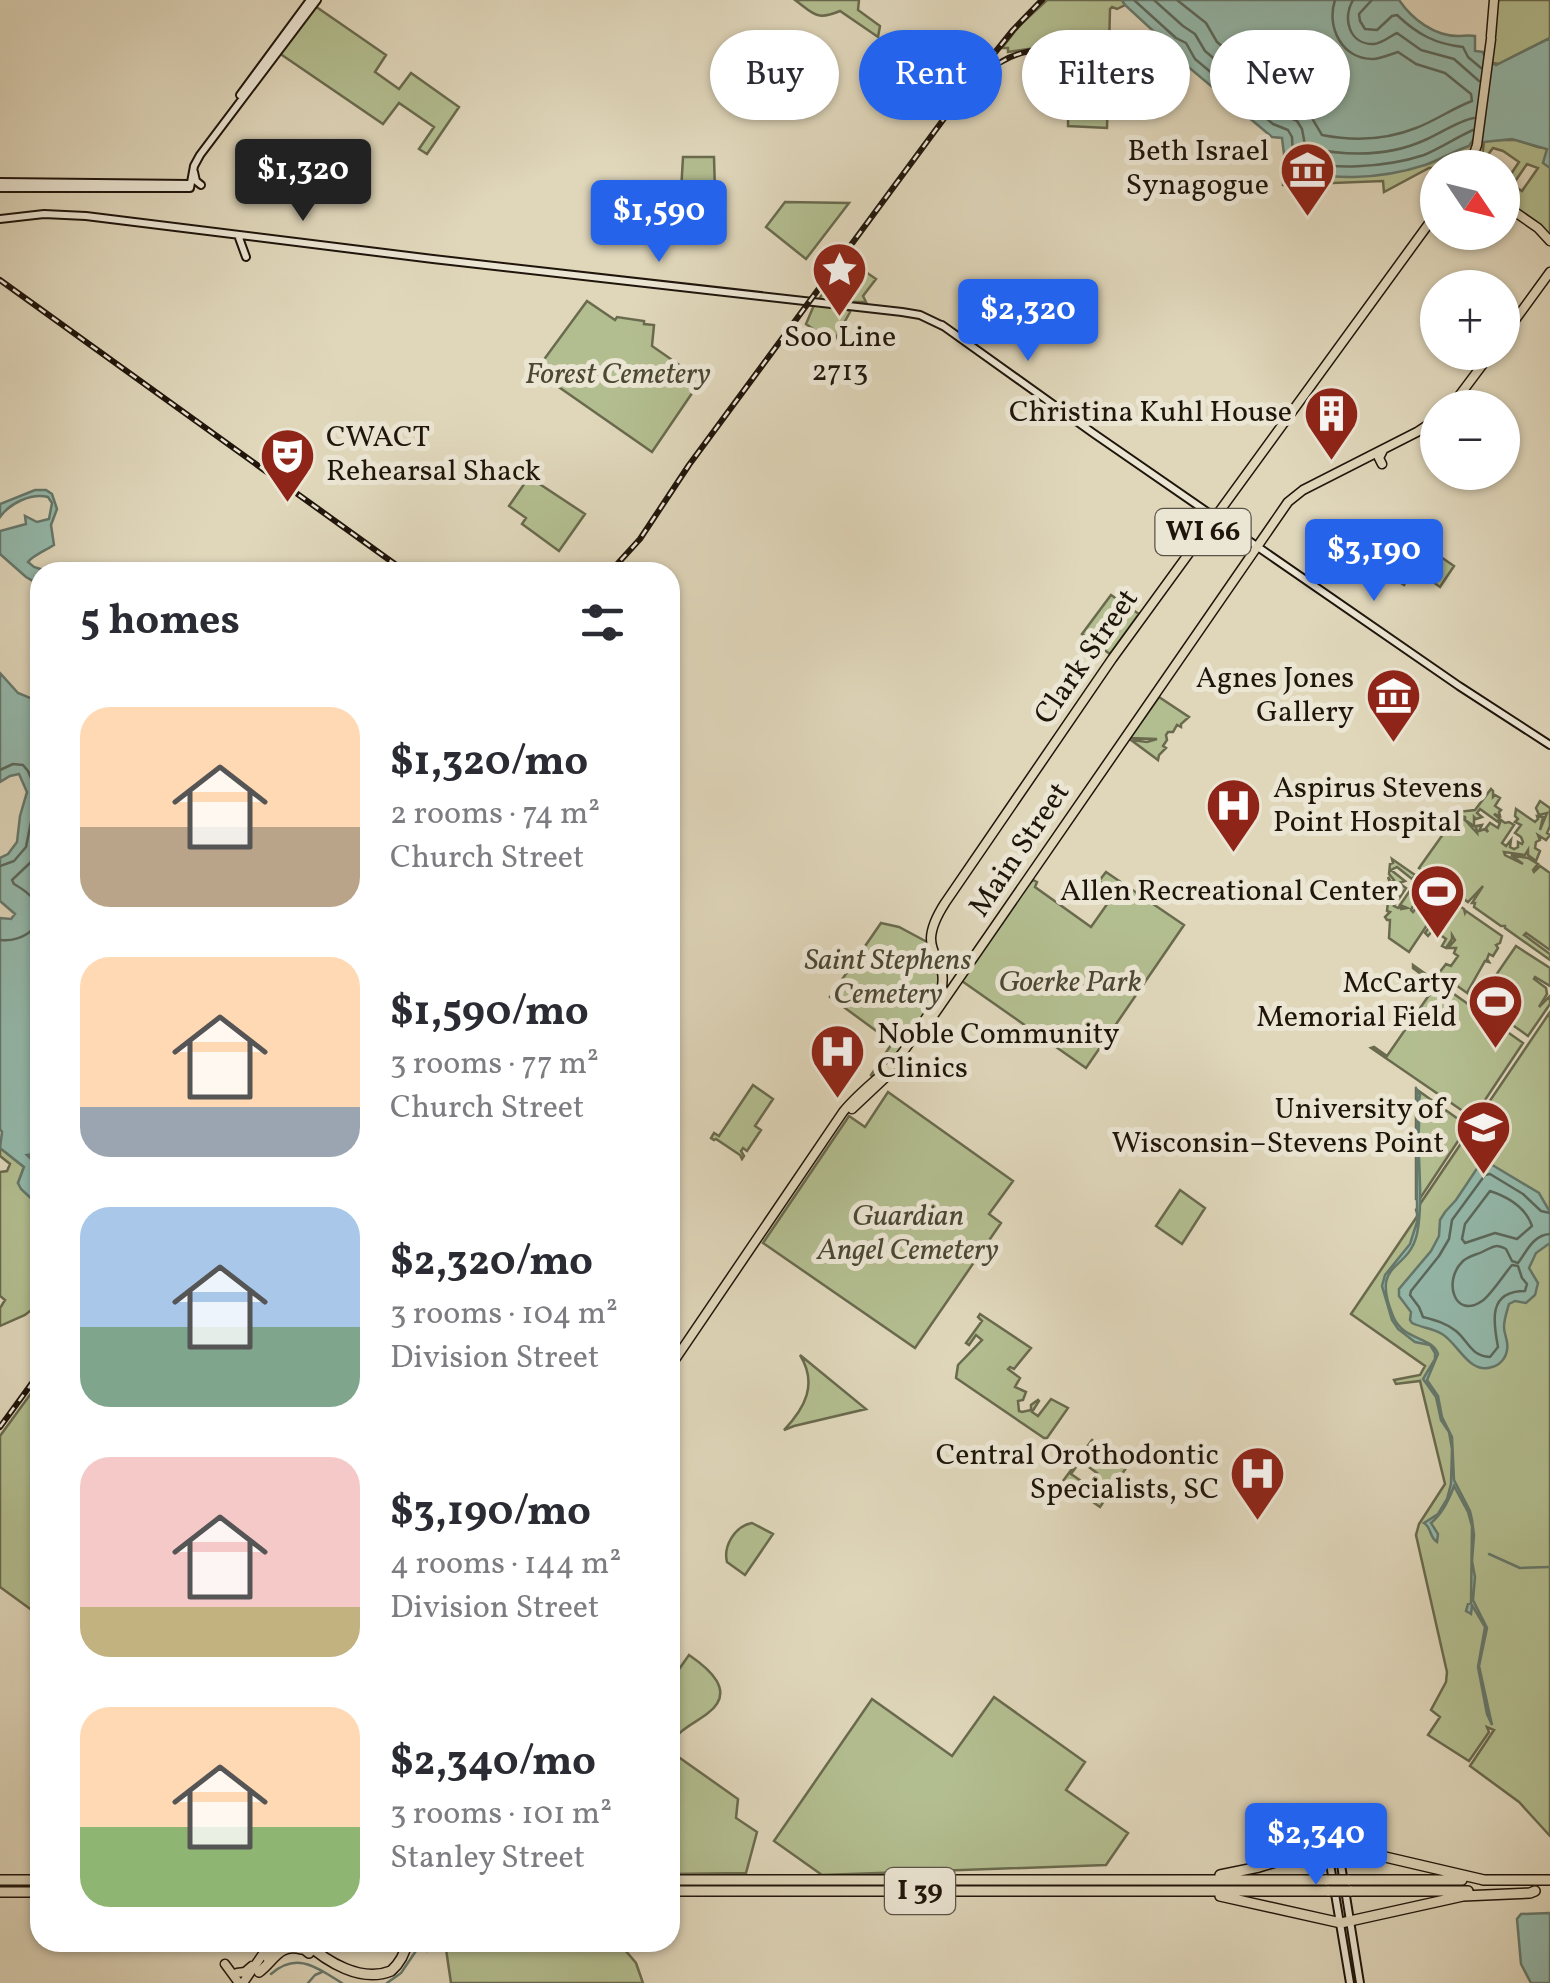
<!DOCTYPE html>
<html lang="en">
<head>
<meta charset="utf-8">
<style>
  :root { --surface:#fff; --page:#f7f7f7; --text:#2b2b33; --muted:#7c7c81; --accent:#2563eb }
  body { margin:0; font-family:Vollkorn,serif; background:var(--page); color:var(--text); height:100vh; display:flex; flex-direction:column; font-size:38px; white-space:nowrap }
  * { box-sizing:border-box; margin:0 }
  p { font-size:32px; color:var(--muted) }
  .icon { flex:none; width:55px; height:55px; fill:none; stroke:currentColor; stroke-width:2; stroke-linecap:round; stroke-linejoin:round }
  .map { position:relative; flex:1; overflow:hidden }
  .panel { position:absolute; left:30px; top:562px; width:650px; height:1390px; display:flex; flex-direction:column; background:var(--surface); border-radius:30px; box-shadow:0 2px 8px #0004 }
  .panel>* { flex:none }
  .hud { position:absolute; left:710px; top:30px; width:690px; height:90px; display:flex; gap:20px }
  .needle { width:65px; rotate:125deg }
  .tools { position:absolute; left:1420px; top:150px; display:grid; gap:20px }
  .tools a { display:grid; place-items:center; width:100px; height:100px; border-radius:50%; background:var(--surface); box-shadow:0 2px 8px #0004; font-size:50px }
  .price { position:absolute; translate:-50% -85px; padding:0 22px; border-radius:10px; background:var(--accent); color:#fff; font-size:32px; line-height:65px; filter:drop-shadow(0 2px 5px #0008) }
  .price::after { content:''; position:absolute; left:50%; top:60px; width:30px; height:22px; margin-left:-15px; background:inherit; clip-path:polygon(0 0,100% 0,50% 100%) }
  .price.active { background:#222; color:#fff }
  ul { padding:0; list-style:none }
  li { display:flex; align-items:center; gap:30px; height:250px; padding:0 50px }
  li span { display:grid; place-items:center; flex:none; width:280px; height:200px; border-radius:30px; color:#555 }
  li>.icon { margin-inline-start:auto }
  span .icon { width:120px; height:120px; fill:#fffc; stroke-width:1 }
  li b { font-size:42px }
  h2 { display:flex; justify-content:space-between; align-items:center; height:120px; padding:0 50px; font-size:42px }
  .tag { padding:0 35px; border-radius:45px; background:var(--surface); box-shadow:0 2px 8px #0004; font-size:35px; line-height:90px }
  .tag.active { background:var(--accent); color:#fff }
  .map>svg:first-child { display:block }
</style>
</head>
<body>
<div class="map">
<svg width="1550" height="1983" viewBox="0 0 1550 1983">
  <rect width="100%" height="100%" fill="#e0d7bb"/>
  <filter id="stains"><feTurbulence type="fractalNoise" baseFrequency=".002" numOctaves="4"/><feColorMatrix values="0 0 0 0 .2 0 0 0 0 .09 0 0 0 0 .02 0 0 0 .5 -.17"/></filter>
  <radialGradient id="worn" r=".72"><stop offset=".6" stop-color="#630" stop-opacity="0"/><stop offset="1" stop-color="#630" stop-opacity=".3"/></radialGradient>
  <path fill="#b3be90" stroke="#696a4e" stroke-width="2.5" d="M 795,0 L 859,0 L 858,10 L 880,26 L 878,37 L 840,11 C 816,21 814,14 795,0 Z
    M 1047,0 L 1122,0 L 1125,5 L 1117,9 L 1112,7 L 1110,9 L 1107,128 L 1068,126 L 1069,48 L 1036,48 L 1008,52 L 1008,48 L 1002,48 L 1020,25 Z
    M 1494,0 L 1550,0 L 1550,38 L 1499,64 L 1492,63 Z
    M 315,6 L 386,55 L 375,72 L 399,89 L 411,73 L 459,107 L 427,154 L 419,149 L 434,127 L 399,103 L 383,124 L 279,53 Z
    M 1474,140 L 1473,150 L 1464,167 L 1429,168 L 1384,192 L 1383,181 L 1283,185 L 1283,181 L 1298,181 L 1298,169 C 1350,179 1398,178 1447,154 C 1456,150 1467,148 1474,140 Z
    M 1487,140 L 1516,140 L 1538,147 L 1550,149 L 1550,237 L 1507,202 L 1517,188 L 1522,191 L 1538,168 L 1527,164 L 1503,199 L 1503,186 L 1519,162 L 1503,151 L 1493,148 L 1481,164 L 1484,142 Z
    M 683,157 L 714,157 L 715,193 L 681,192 Z
    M 785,202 L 849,203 L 806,259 L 766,227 Z
    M 847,259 L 876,279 L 863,296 L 866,302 L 844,302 L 819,299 Z
    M 587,301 L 615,320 L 617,317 L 644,321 L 644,324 L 654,325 L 652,346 L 701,380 L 652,452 L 553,383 L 537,369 Z
    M 814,305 L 847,309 L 850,312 L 833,343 L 806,324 Z
    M 529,477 L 585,514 L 559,551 L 522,524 L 526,518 L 509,506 Z
    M 1405,532 L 1454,566 L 1440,587 L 1418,571 L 1413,571 L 1404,585 L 1386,573 L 1392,564 L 1390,553 Z
    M 1111,595 L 1139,614 L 1110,654 L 1082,634 Z
    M 1159,697 L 1189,717 L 1181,724 L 1181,727 L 1177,725 L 1173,732 L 1168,732 L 1166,735 L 1167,740 L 1163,746 L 1166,748 L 1159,755 L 1158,760 L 1131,740 L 1147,742 L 1157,739 L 1130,738 Z
    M 1491,789 L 1493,791 L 1493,797 L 1495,795 L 1500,798 L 1495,806 L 1501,810 L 1499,812 L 1500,816 L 1494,814 L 1499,818 L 1498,822 L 1480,809 L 1477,813 L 1482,817 L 1476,819 L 1474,817 L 1474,826 L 1465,820 L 1477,833 L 1476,826 L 1482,825 L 1479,831 L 1485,829 L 1488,832 L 1486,828 L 1490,823 L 1498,828 L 1501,820 L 1505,823 L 1509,822 L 1514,825 L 1502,843 L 1506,846 L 1511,840 L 1510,847 L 1514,849 L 1518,847 L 1518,842 L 1522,844 L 1523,842 L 1521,837 L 1515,833 L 1521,825 L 1515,822 L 1518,819 L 1515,816 L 1516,809 L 1535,822 L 1538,819 L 1537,816 L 1543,817 L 1540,830 L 1547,813 L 1539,815 L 1536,808 L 1540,801 L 1550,808 L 1550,826 L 1547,833 L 1550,835 L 1546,840 L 1538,835 L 1540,840 L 1536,842 L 1535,848 L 1540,851 L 1536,861 L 1528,855 L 1528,850 L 1525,855 L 1504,852 L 1505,855 L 1523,864 L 1511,855 L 1528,858 L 1538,864 L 1533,870 L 1534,872 L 1540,866 L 1550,873 L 1550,950 L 1526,933 L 1524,935 L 1550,954 L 1550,960 L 1505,928 L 1505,926 L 1501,926 L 1474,907 L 1475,903 L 1472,903 L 1483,886 L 1468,902 L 1419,868 L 1456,816 L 1465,820 L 1465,817 L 1457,815 L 1457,812 L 1475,810 Z
    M 1392,859 L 1415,875 L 1412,879 L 1397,867 L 1391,870 L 1405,881 L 1399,883 L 1406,888 L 1394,906 L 1398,908 L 1400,906 L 1401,909 L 1407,908 L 1400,905 L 1409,892 L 1416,897 L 1417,891 L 1413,888 L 1420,878 L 1442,894 L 1442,896 L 1443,895 L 1464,909 L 1465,913 L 1466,911 L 1502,936 L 1500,943 L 1496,945 L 1498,948 L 1493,956 L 1489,954 L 1487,959 L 1489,962 L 1485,961 L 1468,991 L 1480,995 L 1477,1000 L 1439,973 L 1446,964 L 1451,966 L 1458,956 L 1454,953 L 1456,948 L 1448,948 L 1455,940 L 1452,935 L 1452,939 L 1446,948 L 1442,946 L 1446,939 L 1433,930 L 1428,936 L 1425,933 L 1431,925 L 1439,920 L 1435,918 L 1438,919 L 1440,914 L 1432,909 L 1440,898 L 1434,897 L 1432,899 L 1431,894 L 1428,905 L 1419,900 L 1416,905 L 1414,904 L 1411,910 L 1413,912 L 1418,905 L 1435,918 L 1432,922 L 1429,922 L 1409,952 L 1389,938 L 1390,920 L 1387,920 L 1385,917 L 1390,912 L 1387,911 L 1390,883 L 1388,877 L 1391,882 L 1394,880 L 1389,874 L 1390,864 L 1393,863 Z
    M 1106,872 L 1184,925 L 1086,1068 L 959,979 L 1026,881 L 1030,883 L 1033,880 L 1037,882 L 1035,887 L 1091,927 L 1115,893 L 1099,881 Z
    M 881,923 L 899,927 L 929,943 C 932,952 938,963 940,973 C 945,1003 895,1057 873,1077 L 871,1075 L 891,1045 L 890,1041 L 830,997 Z
    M 1516,946 L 1550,968 L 1550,986 L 1535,977 L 1534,979 L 1546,988 L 1547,994 L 1539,1007 L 1550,996 L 1550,1004 L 1528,1036 L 1480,1002 L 1485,991 Z
    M 1413,965 L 1523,1043 L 1473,1118 L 1371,1048 L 1374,1047 L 1387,1056 L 1436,985 L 1413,968 Z
    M 1550,1012 L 1550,1836 L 1519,1802 L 1470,1766 L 1494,1730 L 1487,1727 L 1489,1732 L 1469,1761 L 1428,1735 L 1440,1717 L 1431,1710 L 1446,1682 L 1447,1672 L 1416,1535 L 1419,1524 L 1445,1484 L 1420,1381 L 1396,1384 L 1394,1380 L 1420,1375 L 1425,1366 L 1351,1314 L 1418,1215 L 1416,1210 Z
    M 753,1085 L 773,1099 L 755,1126 L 761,1130 L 747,1151 L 743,1148 L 741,1151 L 744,1156 L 742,1159 L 740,1155 L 716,1139 L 714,1140 L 711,1138 L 714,1133 L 719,1136 Z
    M 1416,1089 L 1468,1126 L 1419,1200 L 1416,1199 Z
    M 888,1092 L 1013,1181 L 989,1214 L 1001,1223 L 915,1348 L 763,1243 L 849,1116 L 865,1127 Z
    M 0,1148 L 24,1167 L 18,1183 L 36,1203 L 40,1201 L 40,1303 L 25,1315 L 0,1326 L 0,1308 L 5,1300 L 0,1296 L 0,1172 L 7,1171 L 10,1164 L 0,1156 Z
    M 1180,1190 L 1205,1208 L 1182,1244 L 1156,1226 Z
    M 980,1314 L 1031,1348 L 1014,1369 L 1010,1367 L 1008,1369 L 1020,1378 L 1015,1387 L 1026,1392 L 1023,1400 L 1018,1401 L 1019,1411 L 1022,1412 L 1031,1410 L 1031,1405 L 1038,1400 L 1039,1401 L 1032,1412 L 1038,1416 L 1051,1399 L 1068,1408 L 1047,1438 L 1044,1438 L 956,1378 L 958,1365 L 982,1340 L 976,1335 L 969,1345 L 966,1343 L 982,1321 L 978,1317 Z
    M 800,1355 L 866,1409 L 794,1426 L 784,1430 C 805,1408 818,1384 800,1355 Z
    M 40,1381 L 40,1616 L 0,1587 L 0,1436 Z
    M 1092,1440 L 1128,1465 L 1100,1507 L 1063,1481 L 1074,1466 L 1076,1467 L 1071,1474 L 1087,1485 L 1097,1473 L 1078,1459 Z
    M 752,1523 L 773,1534 L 745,1575 L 727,1562 C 723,1546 735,1526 752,1523 Z
    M 689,1655 C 708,1668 737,1691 708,1713 C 694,1724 681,1728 670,1744 L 670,1682 Z
    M 994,1697 L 1085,1762 L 1066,1790 L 1128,1833 L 1106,1865 L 822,1875 L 774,1841 L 872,1699 L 952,1756 Z
    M 670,1751 L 738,1799 L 736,1818 L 757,1832 L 746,1873 L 670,1874 Z
    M 426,1943 L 619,1943 L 636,1963 L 643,1983 L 451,1983 L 446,1949 L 427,1951 Z"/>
  <path fill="#94baad" stroke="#65786c" stroke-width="2.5" d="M 1122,0 L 1399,0 C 1412,19 1434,36 1458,36 C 1463,36 1469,35 1475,36 L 1475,51 L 1483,52 L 1486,60 L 1496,65 L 1550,38 L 1550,168 L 1543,163 L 1547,149 L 1512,139 L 1484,142 L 1473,140 L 1469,146 C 1454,151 1440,160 1425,165 C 1385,178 1322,185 1285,162 L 1282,138 L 1272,137 L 1186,65 L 1179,48 L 1174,50 L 1125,5 Z
    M 35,490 L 46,490 L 52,494 L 57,509 L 51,525 L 54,545 C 46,550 32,556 28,562 L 34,567 L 50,572 L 40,572 L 40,585 L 26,577 L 0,554 L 0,531 L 26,524 L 25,516 L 37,522 L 49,519 L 52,503 L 48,497 C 31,493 10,503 0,517 L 0,504 Z
    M 0,673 L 18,693 L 40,702 L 40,1159 L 33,1154 L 27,1155 L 40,1167 L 40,1201 L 36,1203 L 21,1189 L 18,1183 L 24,1167 L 0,1148 L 2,1132 L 0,1129 L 0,918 L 11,919 L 15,914 L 0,901 L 0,858 L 8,854 L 17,842 L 20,816 L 27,792 L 19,774 L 10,776 L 0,782 Z
    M 1417,1090 L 1420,1095 C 1417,1106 1419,1114 1419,1125 C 1417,1161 1424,1198 1417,1234 C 1408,1273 1370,1260 1393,1316 C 1403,1341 1432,1336 1438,1354 L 1427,1380 L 1438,1396 L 1442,1417 L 1452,1437 L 1454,1480 L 1470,1511 L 1472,1520 L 1474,1535 L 1472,1561 L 1475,1577 L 1473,1600 L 1487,1628 L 1479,1666 L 1492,1725 L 1487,1714 L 1478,1667 L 1485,1627 L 1472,1605 L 1471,1614 L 1466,1611 L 1468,1604 L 1471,1603 L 1472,1526 L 1468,1512 L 1454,1486 C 1449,1500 1443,1513 1431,1523 L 1438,1534 L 1437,1542 C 1429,1537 1432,1528 1424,1523 L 1438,1514 L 1447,1499 L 1451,1484 L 1452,1449 L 1449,1432 L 1441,1420 L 1436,1397 L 1423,1379 L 1435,1359 L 1435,1353 L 1430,1345 L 1415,1342 L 1398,1329 L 1392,1320 L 1382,1286 L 1385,1275 L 1410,1244 L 1417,1222 Z
    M 1489,1163 L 1539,1193 L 1550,1212 L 1550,1243 L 1536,1253 L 1529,1268 L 1538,1283 L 1535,1295 L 1526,1303 L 1515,1301 L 1509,1304 C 1507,1311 1504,1319 1504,1327 C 1504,1335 1509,1341 1507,1350 C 1506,1358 1500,1365 1492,1367 C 1469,1375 1458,1343 1442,1334 C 1433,1328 1422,1328 1412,1323 L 1410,1320 L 1411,1312 L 1399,1296 L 1399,1289 L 1431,1251 L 1439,1236 L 1440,1220 L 1445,1212 L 1456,1200 L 1478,1167 Z
    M 1550,1913 L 1550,1983 L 1531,1983 L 1521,1964 L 1517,1919 L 1521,1914 Z"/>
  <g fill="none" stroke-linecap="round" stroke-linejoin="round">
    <path stroke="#5a685c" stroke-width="2.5" d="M 1134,0 L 1176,38 L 1186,43 L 1195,59 L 1273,124 L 1288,130 L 1292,137 L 1293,155 C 1323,174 1391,166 1424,155 C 1441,148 1457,137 1473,130
      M 1154,0 L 1183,26 L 1195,34 L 1205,51 L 1278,112 L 1297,121 L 1302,129 L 1305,145 L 1308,148 C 1347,156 1388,157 1425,140 C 1439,134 1460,120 1474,118
      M 1177,0 L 1206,23 L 1217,42 L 1285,98 C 1309,107 1310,116 1322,135 C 1353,141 1386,140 1416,128 C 1435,121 1453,108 1472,101 L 1471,94 L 1445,73 L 1416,64 L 1398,52 C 1391,54 1382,58 1374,59 C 1342,60 1326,27 1335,0
      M 1353,0 C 1342,18 1349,45 1374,44 C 1383,43 1390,36 1397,33 L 1421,50 L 1454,59 L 1479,81
      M 1372,0 L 1359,14 L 1360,21 L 1365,29 L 1377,30 L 1392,16 L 1397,15 C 1417,34 1435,44 1463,47 L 1468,57 L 1481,68
      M 0,770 L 13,764 L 23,765 L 28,771 L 37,792 L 26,847 L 14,861 L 0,866
      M 0,940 C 23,943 50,924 34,900 C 29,893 21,888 14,884 L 12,880 L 32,861 L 40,843
      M 1490,1191 C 1508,1197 1526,1208 1532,1226 L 1517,1239 L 1495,1233 L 1465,1243 L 1462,1239 L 1465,1224 Z
      M 1550,1213 L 1541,1211 L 1523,1194 L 1490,1174 L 1485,1175 L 1452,1220 L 1449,1239 L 1439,1256 L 1411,1291 L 1410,1295 L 1419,1307 L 1423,1317 C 1435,1320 1446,1323 1456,1331 C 1469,1342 1471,1356 1490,1357 L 1498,1347 C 1493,1321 1488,1291 1525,1291 L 1527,1284 L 1522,1278 L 1518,1266 L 1512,1265 C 1505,1273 1490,1296 1482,1301 C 1455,1320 1442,1281 1463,1261 C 1470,1255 1477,1255 1484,1251 C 1494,1246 1496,1244 1506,1249 L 1512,1261 L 1518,1263 C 1527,1251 1533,1235 1550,1234"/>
    <path stroke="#65786c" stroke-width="2.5" d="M 1489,1554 L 1520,1568 L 1550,1567
      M 271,1974 C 297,1951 317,1968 342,1983
      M 308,1983 L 315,1975 L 322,1972
      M 387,1983 L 401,1973 L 422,1942"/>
    <defs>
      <path id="secondary" d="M 240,95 L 310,0
        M 194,172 L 196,181 L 201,185
        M 0,182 L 190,184
        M 0,188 L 190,188 L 194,166 L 200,155 L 317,0
        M 0,219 L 44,214 L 86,216 L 433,259 L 902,312 L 920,315 L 943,326
        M 238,235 L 246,257
        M 942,325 L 1093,433 L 1459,686 L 1550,745
        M 1327,1846 L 1350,1983
        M 1338,1846 L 1360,1983"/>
      <path id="primary" d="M 1491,36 L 1494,0
        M 1469,168 L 1477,145 L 1491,39
        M 1502,203 L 1538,228 L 1550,241
        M 1502,338 L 1550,272
        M 1450,408 L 1492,352
        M 1382,464 L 1379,458 L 1383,450
        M 931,1019 L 1288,502 L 1303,490 L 1417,432 L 1438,418
        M 852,1109 L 886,1077
        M 670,1367 L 843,1112 C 858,1093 877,1080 894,1063 C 906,1050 916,1033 926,1018 C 932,1010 939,1001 941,991 C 951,953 911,956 945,903 L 1112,659 L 1438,211"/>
      <path id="trunk" d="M 268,1959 L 280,1942
        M 225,1964 L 239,1983
        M 237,1973 L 245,1972 L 252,1966
        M 243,1983 L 271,1942"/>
      <path id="motorway" d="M 1220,1875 L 1259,1867 L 1327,1846 L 1338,1846 L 1484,1880
        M 0,1880 L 40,1880
        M 670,1880 L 1327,1880
        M 1348,1880 L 1462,1880
        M 1483,1880 L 1550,1880
        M 670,1891 L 1329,1891
        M 1350,1891 L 1468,1891
        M 0,1892 L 40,1892
        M 1220,1896 L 1341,1923 L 1463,1896 L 1530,1893 L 1535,1891
        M 295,1942 L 309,1953
        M 305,1942 C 327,1962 361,1983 391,1971 C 400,1963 405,1954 407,1942
        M 259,1972 C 274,1961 279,1943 301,1949"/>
    </defs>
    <use href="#secondary" stroke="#1f150b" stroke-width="10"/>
    <use href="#primary" stroke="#1f150b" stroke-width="11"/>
    <use href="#trunk" stroke="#1f150b" stroke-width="11"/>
    <use href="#motorway" stroke="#1f150b" stroke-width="12"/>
    <use href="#secondary" stroke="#ebe5d3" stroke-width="6"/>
    <use href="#primary" stroke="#e0d7bb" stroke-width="8"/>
    <use href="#trunk" stroke="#e0d7bb" stroke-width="8"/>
    <use href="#motorway" stroke="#e0d7bb" stroke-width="9"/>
    <defs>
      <path id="rail" d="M 1065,49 C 1092,53 1121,63 1144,78
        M 987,73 C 1008,52 1048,41 1075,59 C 1088,68 1099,81 1111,91
        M 0,280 L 406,572
        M 610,572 L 640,539 L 689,465 L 968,86 L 1013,30 L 1042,0
        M 0,1427 L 40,1372"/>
    </defs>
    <use href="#rail" stroke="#1f150b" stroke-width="6"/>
    <use href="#rail" stroke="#ebe5d3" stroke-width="2.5" stroke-dasharray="8" stroke-linecap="butt"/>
    <defs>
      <path id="motorway-bridge" d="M 1327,1880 L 1348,1880
        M 1329,1891 L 1350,1891"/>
    </defs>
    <use href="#motorway-bridge" stroke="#1f150b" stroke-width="12" stroke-linecap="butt"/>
    <use href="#motorway-bridge" stroke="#e0d7bb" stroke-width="9"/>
  </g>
  <defs>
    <symbol id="museum-pin" viewBox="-11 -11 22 30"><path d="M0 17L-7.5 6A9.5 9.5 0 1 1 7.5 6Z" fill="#8f2418" stroke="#ebe5d3"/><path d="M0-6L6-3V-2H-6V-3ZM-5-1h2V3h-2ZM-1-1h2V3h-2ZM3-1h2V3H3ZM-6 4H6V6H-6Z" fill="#fff"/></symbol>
    <symbol id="sight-pin" viewBox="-11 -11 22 30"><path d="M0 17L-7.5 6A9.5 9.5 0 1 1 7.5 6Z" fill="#8f2418" stroke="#ebe5d3"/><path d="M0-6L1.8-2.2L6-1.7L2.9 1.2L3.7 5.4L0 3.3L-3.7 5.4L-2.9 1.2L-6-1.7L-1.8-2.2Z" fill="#fff"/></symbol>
    <symbol id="building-pin" viewBox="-11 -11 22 30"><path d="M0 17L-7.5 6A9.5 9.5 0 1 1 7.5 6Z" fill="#8f2418" stroke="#ebe5d3"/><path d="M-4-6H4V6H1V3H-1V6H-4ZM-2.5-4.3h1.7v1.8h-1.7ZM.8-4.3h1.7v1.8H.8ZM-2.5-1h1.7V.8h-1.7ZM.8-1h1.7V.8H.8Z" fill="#fff"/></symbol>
    <symbol id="theatre-pin" viewBox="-11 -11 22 30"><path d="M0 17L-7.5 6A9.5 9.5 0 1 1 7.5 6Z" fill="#8f2418" stroke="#ebe5d3"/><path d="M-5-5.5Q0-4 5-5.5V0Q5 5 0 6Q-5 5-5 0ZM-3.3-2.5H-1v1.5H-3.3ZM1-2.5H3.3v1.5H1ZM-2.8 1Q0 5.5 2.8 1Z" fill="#fff"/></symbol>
    <symbol id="hospital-pin" viewBox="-11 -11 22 30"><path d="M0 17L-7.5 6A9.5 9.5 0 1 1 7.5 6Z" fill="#8f2418" stroke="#ebe5d3"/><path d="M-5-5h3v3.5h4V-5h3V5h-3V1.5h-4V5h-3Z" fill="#fff"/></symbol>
    <symbol id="stadium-pin" viewBox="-11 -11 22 30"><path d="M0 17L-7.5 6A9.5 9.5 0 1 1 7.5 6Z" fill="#8f2418" stroke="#ebe5d3"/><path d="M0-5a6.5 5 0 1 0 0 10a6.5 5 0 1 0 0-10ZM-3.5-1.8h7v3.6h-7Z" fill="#fff"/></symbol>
    <symbol id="university-pin" viewBox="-11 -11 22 30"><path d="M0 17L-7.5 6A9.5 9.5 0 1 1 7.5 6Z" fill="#8f2418" stroke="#ebe5d3"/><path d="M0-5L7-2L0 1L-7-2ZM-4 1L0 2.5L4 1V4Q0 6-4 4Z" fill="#fff"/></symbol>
  </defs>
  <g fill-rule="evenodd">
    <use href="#museum-pin" x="1276" y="138" width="63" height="86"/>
    <use href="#sight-pin" x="808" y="238" width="63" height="86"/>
    <use href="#building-pin" x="1300" y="382" width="63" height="86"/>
    <use href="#theatre-pin" x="256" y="424" width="63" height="86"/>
    <use href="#museum-pin" x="1362" y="664" width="63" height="86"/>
    <use href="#hospital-pin" x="1202" y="774" width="63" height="86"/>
    <use href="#stadium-pin" x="1406" y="860" width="63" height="86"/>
    <use href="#stadium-pin" x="1464" y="970" width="63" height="86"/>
    <use href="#hospital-pin" x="806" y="1020" width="63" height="86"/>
    <use href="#university-pin" x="1452" y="1096" width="63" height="86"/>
    <use href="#hospital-pin" x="1226" y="1442" width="63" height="86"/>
  </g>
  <g text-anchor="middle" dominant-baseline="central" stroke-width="10" stroke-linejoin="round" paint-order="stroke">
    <g fill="#ebe5d3" stroke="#5c5347" stroke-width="2.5">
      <rect x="1155.5" y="509" width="95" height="46" rx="8"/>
      <rect x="885" y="1868" width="70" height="46" rx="8"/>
    </g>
    <g font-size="28" font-weight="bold" fill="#1f150b">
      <text x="1203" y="532">WI 66</text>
      <text x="920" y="1891">I 39</text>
    </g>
    <g font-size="30" fill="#1f150b" stroke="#ebe5d3" text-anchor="end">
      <text x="1269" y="152">Beth Israel<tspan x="1269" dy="34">Synagogue</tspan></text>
      <text x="840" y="338" text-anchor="middle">Soo Line<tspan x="840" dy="34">2713</tspan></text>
      <text x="1292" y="413">Christina Kuhl House</text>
      <text x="326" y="438" text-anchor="start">CWACT<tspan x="326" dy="34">Rehearsal Shack</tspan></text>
      <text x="1354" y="679">Agnes Jones<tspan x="1354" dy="34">Gallery</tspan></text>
      <text x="1273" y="789" text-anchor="start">Aspirus Stevens<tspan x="1273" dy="34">Point Hospital</tspan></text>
      <text x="1398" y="892">Allen Recreational Center</text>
      <text x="1457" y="984">McCarty<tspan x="1457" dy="34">Memorial Field</tspan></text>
      <text x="877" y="1035" text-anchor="start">Noble Community<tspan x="877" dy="34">Clinics</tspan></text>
      <text x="1444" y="1110">University of<tspan x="1444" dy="34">Wisconsin–Stevens Point</tspan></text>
      <text x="1219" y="1456">Central Orothodontic<tspan x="1219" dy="34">Specialists, SC</tspan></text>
    </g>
    <g font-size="30" font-style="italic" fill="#4b4833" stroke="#ebe5d3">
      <text x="618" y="375">Forest Cemetery</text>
      <text x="888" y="961">Saint Stephens<tspan x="888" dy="34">Cemetery</tspan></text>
      <text x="1070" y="983">Goerke Park</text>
      <text x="908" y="1217">Guardian<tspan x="908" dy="34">Angel Cemetery</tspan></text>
    </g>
    <g font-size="30" fill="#1f150b" stroke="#ebe5d3">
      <text transform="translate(1087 657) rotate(-55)">Clark Street</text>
      <text transform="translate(1020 850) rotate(-56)">Main Street</text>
    </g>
  </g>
  <rect width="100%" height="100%" filter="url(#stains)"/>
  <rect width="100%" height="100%" fill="url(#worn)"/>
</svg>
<div class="tools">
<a><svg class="needle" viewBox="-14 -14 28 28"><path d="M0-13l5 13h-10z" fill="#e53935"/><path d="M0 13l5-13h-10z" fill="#7c7c81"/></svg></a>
<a>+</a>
<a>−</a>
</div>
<b class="price active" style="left:303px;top:224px">$1,320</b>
<b class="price" style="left:659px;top:265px">$1,590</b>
<b class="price" style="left:1028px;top:364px">$2,320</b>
<b class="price" style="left:1374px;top:604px">$3,190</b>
<b class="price" style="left:1316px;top:1888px">$2,340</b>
<div class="hud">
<a class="tag">Buy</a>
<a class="tag active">Rent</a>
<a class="tag">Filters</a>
<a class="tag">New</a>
</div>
<section class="panel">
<h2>5 homes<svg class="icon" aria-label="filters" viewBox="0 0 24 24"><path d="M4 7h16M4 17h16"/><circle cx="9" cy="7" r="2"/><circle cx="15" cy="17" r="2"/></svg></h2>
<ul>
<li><span style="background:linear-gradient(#ffd9b3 60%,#b9a48a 0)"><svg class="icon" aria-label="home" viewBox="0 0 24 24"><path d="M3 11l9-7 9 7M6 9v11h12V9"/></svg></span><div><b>$1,320/mo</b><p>2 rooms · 74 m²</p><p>Church Street</p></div></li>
<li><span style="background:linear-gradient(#ffd9b3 75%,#9aa5b1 0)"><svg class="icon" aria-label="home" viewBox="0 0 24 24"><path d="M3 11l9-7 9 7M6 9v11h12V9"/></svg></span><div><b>$1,590/mo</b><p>3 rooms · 77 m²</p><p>Church Street</p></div></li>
<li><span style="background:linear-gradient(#a9c7e8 60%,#7fa58c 0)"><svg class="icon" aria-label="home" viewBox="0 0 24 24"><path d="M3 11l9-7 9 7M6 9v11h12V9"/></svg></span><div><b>$2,320/mo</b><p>3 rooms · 104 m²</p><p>Division Street</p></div></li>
<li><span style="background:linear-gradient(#f6c9c9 75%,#c2b280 0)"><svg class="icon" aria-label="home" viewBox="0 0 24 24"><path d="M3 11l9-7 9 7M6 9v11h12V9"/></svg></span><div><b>$3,190/mo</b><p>4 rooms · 144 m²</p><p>Division Street</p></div></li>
<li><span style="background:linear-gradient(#ffd9b3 60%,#8fb573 0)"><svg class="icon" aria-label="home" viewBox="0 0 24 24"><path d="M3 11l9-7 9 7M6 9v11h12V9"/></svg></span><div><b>$2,340/mo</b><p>3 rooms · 101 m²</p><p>Stanley Street</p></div></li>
</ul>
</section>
</div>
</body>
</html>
